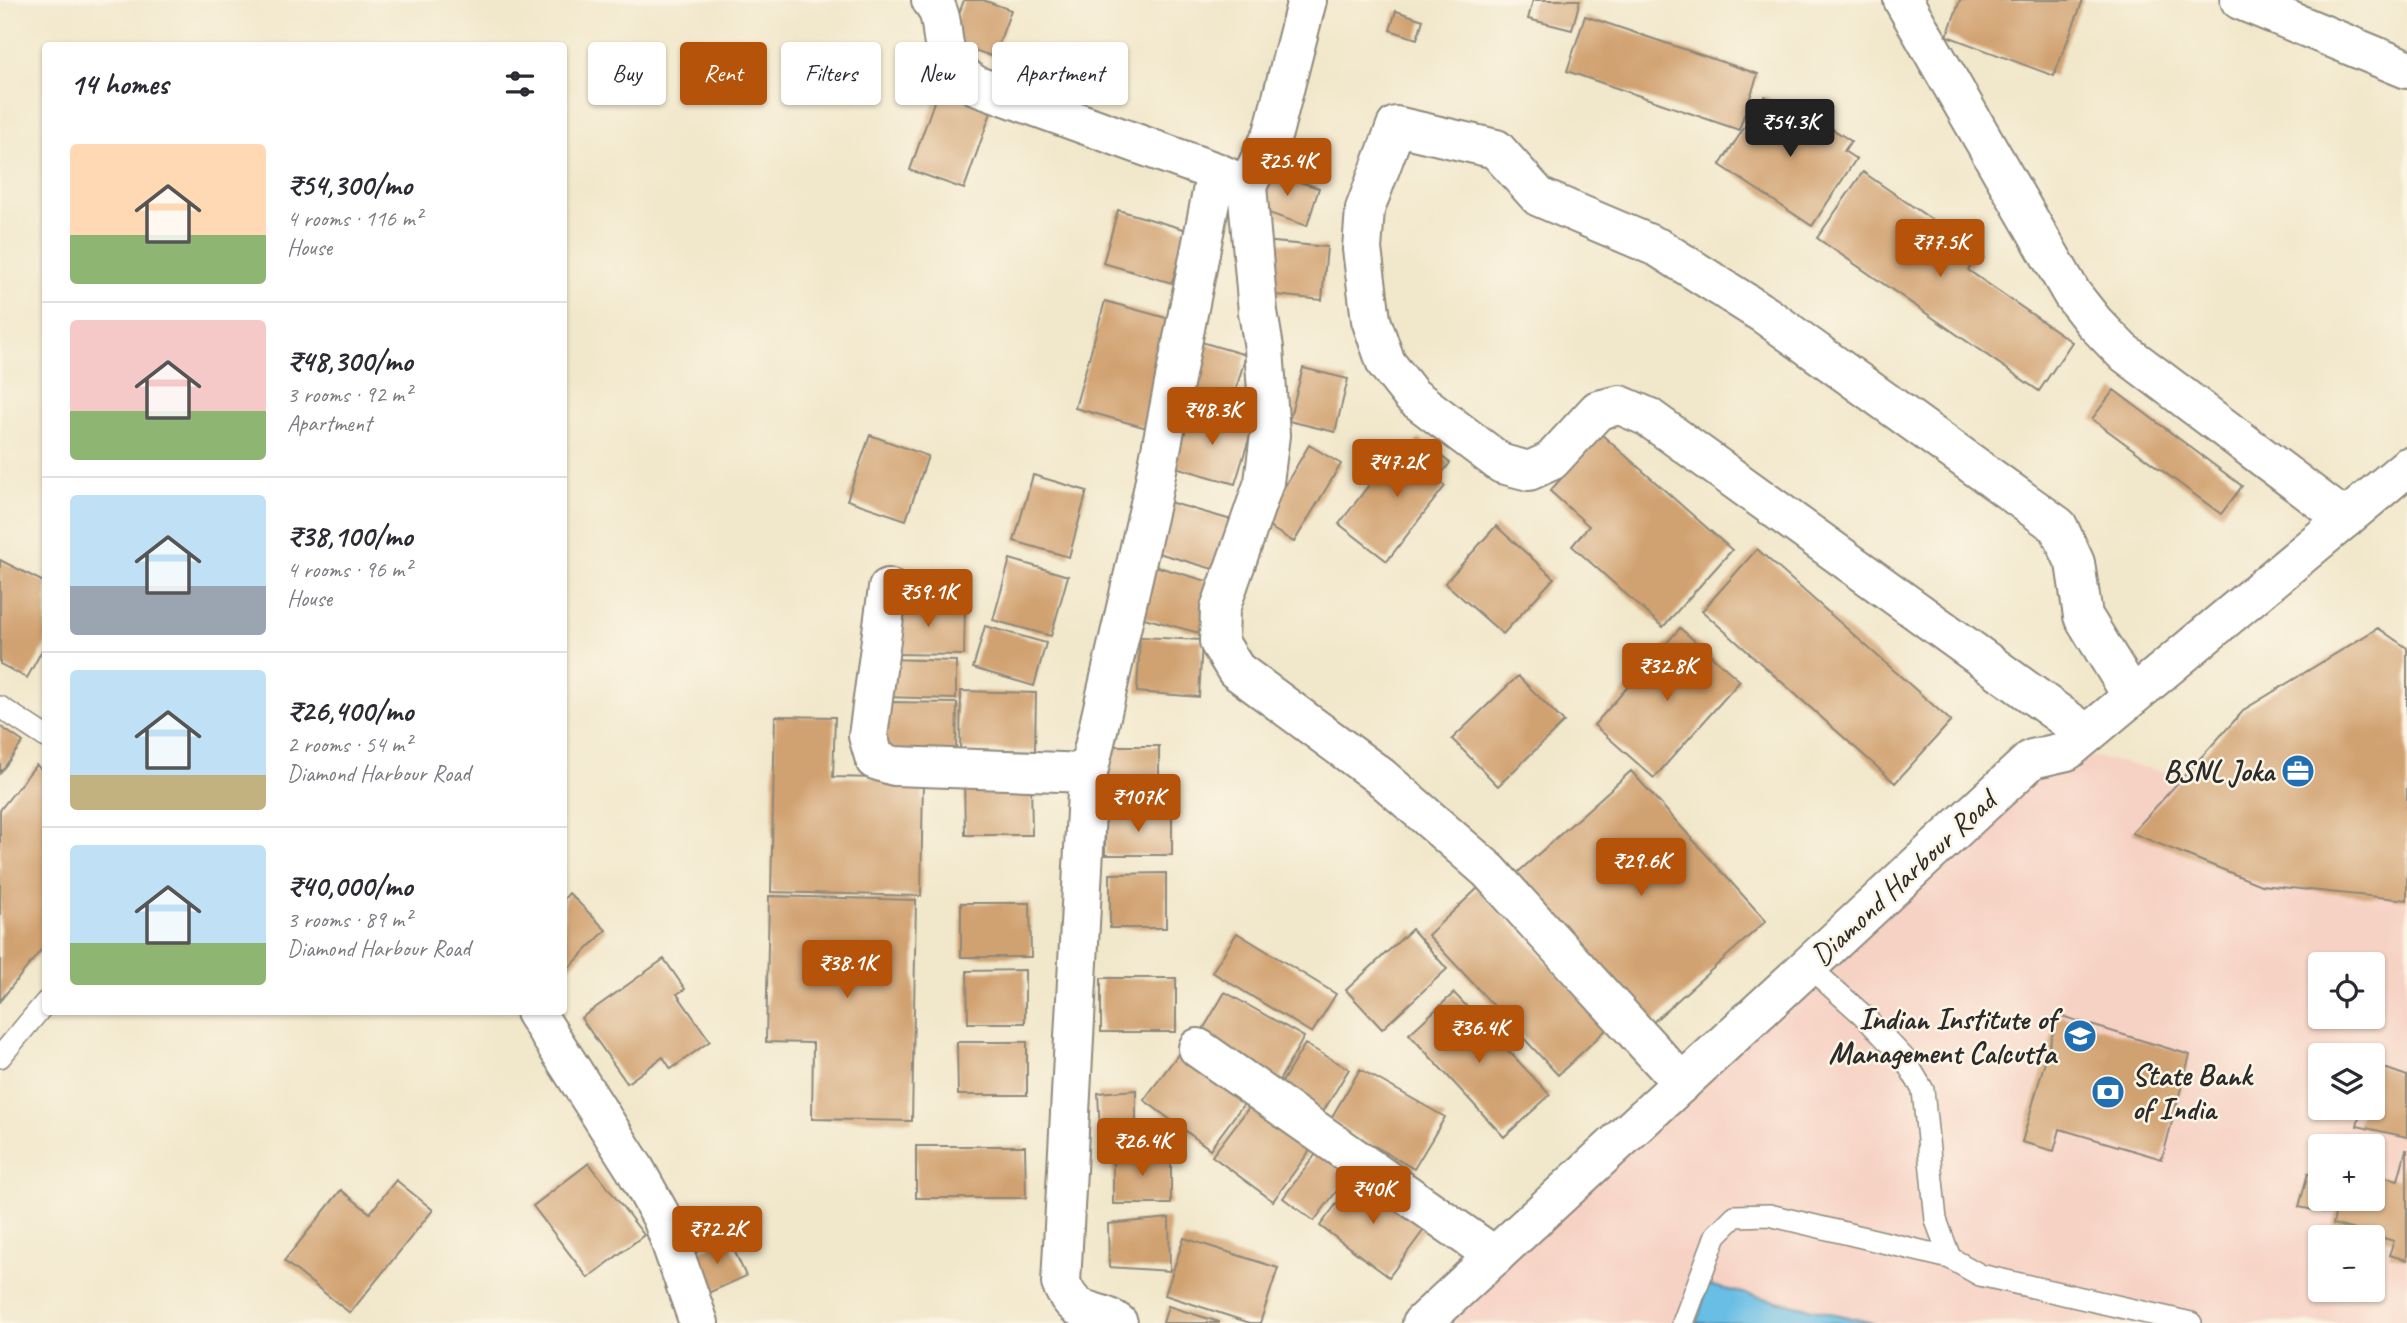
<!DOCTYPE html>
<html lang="en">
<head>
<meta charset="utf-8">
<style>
  :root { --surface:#fff; --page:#f7f7f7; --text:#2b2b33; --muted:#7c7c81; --line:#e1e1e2; --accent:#b45309 }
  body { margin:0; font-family:Caveat,sans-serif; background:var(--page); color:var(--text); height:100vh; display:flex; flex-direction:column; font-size:26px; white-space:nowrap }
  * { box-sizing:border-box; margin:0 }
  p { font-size:23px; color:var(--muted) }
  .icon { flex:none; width:38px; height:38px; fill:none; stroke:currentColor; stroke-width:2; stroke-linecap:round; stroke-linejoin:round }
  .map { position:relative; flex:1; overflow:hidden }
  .drawer { position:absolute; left:42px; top:42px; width:525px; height:973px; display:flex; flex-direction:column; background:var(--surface); border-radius:7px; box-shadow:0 2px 5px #0004 }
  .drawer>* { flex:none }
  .hud { position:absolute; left:588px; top:42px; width:665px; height:63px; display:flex; gap:14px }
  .tools { position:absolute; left:2308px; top:952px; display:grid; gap:14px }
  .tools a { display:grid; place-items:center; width:77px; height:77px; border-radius:7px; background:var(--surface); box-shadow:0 2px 5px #0004; font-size:35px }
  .price { position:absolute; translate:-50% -60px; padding:0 16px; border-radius:7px; background:var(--accent); color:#fff; font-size:23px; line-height:46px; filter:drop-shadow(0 2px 4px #0008) }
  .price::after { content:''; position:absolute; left:50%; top:42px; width:21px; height:16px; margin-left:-10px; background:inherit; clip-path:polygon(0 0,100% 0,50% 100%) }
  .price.on { background:#222; color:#fff }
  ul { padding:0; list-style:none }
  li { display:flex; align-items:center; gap:21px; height:175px; padding:0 28px }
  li+li { border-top:2px solid var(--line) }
  li span { display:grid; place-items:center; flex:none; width:196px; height:140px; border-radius:7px; color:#555 }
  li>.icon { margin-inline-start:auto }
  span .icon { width:84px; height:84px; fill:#fffc; stroke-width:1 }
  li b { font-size:30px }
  h2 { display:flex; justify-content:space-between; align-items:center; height:84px; padding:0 28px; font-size:30px }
  .pill { padding:0 24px; border-radius:7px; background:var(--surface); box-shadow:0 2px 5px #0004; font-size:24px; line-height:63px }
  .pill.on { background:var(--accent); color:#fff }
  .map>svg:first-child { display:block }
</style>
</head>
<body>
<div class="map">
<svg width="2407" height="1323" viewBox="0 0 2407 1323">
  <rect width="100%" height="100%" fill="#fcf5e5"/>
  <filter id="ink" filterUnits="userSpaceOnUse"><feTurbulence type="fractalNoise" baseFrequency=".0143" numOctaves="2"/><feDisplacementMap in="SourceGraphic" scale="14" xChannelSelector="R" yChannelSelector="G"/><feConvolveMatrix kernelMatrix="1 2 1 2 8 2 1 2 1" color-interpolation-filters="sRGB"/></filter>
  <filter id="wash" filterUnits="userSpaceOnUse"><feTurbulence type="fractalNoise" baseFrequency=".00686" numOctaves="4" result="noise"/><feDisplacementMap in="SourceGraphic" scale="28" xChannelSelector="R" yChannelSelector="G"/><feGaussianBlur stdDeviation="1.57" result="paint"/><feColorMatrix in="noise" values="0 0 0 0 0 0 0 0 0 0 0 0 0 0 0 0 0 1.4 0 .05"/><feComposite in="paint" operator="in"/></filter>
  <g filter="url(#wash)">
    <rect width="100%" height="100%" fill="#f1e7cb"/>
    <path fill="#f6d2c4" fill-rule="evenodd" d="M 2067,751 L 2407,824 L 2407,1323 L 1435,1323 ZM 2320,964 L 2373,964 L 2373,1017 L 2320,1017 ZM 2320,1055 L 2373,1055 L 2373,1108 L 2320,1108 ZM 2320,1146 L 2373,1146 L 2373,1199 L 2320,1199 ZM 2320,1237 L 2373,1237 L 2373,1290 L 2320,1290 Z"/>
    <path fill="#69bee5" stroke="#4a7488" stroke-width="2" d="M 1707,1285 L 1874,1323 L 1697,1323 Z"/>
    <g id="blocks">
      <path fill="#d1a271" d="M 964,0 L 983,0 L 1011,10 L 994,57 L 949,41 Z
        M 1533,0 L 1580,0 L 1572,30 L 1528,19 Z
        M 1960,0 L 2083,0 L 2054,76 L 1947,36 Z
        M 1396,11 L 1423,20 L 1417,39 L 1390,30 Z
        M 1585,16 L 1758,74 L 1739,130 L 1567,71 Z
        M 941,82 L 995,101 L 964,189 L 910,170 Z
        M 1765,96 L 1787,110 L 1792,103 L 1851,141 L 1844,151 L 1856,159 L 1812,226 L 1720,165 Z
        M 1266,171 L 1319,188 L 1307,226 L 1254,208 Z
        M 1863,172 L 1980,253 L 1968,270 L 2072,342 L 2039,391 L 1817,238 Z
        M 1118,210 L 1187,230 L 1172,283 L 1103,263 Z
        M 1263,241 L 1327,247 L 1322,300 L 1258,293 Z
        M 1105,301 L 1177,321 L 1147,428 L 1075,408 Z
        M 1201,342 L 1246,355 L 1231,406 L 1186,393 Z
        M 1303,368 L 1348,379 L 1335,432 L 1289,421 Z
        M 2114,390 L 2242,486 L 2221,514 L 2092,419 Z
        M 1188,410 L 1252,429 L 1235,484 L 1172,466 Z
        M 1601,434 L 1732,550 L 1663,627 L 1572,546 L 1589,526 L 1550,491 Z
        M 870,435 L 928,456 L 906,520 L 847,500 Z
        M 1419,439 L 1450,463 L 1437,480 L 1445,486 L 1387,561 L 1339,524 L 1396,450 L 1405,457 Z
        M 1309,445 L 1341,464 L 1294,542 L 1263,523 Z
        M 1033,475 L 1087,491 L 1069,557 L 1014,541 Z
        M 1162,500 L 1235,521 L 1220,571 L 1148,550 Z
        M 1496,526 L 1554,578 L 1503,634 L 1445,583 Z
        M 1757,549 L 1951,721 L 1895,783 L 1702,611 Z
        M 1010,559 L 1068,576 L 1051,636 L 993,620 Z
        M 0,560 L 46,583 L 46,643 L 27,678 L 0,664 Z
        M 1148,564 L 1217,584 L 1203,634 L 1133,615 Z
        M 893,602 L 965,604 L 964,655 L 892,654 Z
        M 985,626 L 1046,643 L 1034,686 L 973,668 Z
        M 1680,628 L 1740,681 L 1654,778 L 1594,725 Z
        M 2378,628 L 2407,648 L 2407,900 L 2261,885 L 2132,833 L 2245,709 Z
        M 1140,637 L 1202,640 L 1199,697 L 1137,692 Z
        M 886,659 L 956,661 L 956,699 L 885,697 Z
        M 1518,676 L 1564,722 L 1498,786 L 1452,739 Z
        M 961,691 L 1036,693 L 1035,751 L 960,749 Z
        M 883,702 L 957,703 L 956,754 L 882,752 Z
        M 775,716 L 835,717 L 833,777 L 923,779 L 921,896 L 771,892 Z
        M 0,726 L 23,742 L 0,773 Z
        M 1100,746 L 1159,746 L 1159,798 L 1100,798 Z
        M 36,765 L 46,773 L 46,944 L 0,1001 L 0,810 Z
        M 1631,771 L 1766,921 L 1651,1024 L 1515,875 Z
        M 964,778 L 1031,778 L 1032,835 L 965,835 Z
        M 1105,813 L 1172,813 L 1172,855 L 1105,855 Z
        M 1166,873 L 1166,928 L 1110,928 L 1110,874 Z
        M 1478,888 L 1608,1028 L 1558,1075 L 1428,935 Z
        M 569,893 L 606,930 L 564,973 L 564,899 Z
        M 769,896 L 916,900 L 912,1121 L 812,1119 L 813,1043 L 766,1042 Z
        M 961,903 L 1030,903 L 1031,957 L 961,957 Z
        M 1412,929 L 1447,969 L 1382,1029 L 1346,990 Z
        M 1237,933 L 1336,994 L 1312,1033 L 1212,972 Z
        M 664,959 L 685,989 L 677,994 L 710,1041 L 671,1069 L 663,1057 L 627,1083 L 581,1018 Z
        M 1025,970 L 1025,1023 L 968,1023 L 967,971 Z
        M 1101,978 L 1176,978 L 1176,1032 L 1101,1032 Z
        M 1225,992 L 1304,1037 L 1278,1083 L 1198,1038 Z
        M 1454,993 L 1550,1095 L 1504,1137 L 1409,1034 Z
        M 2058,1015 L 2190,1055 L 2162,1159 L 2060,1129 L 2054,1151 L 2022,1142 Z
        M 957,1042 L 1027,1042 L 1027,1095 L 958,1095 Z
        M 1305,1044 L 1349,1069 L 1323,1112 L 1279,1087 Z
        M 1179,1053 L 1245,1102 L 1210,1149 L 1144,1100 Z
        M 2373,1064 L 2407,1076 L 2407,1137 L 2357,1126 L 2361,1108 L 2373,1108 Z
        M 1360,1069 L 1445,1117 L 1414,1169 L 1330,1120 Z
        M 1136,1090 L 1136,1136 L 1100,1132 L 1098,1093 Z
        M 1254,1101 L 1314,1145 L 1273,1201 L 1212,1156 Z
        M 916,1146 L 1025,1146 L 1026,1198 L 916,1198 Z
        M 1319,1150 L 1350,1173 L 1314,1221 L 1283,1198 Z
        M 2406,1150 L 2407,1150 L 2407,1260 L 2389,1255 L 2394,1241 L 2333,1224 L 2338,1201 L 2332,1199 L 2373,1199 L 2373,1174 L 2398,1180 Z
        M 1171,1152 L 1171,1204 L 1113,1204 L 1113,1153 Z
        M 589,1163 L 644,1235 L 588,1278 L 533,1206 Z
        M 2308,1173 L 2320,1179 L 2320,1199 L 2332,1199 L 2328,1213 L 2299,1207 Z
        M 1357,1176 L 1426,1227 L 1389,1277 L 1320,1226 Z
        M 396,1180 L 433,1210 L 350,1313 L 284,1261 L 341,1190 L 370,1213 Z
        M 1169,1218 L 1170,1271 L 1109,1267 L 1108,1224 Z
        M 728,1237 L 746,1276 L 706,1294 L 688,1256 Z
        M 1184,1238 L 1278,1268 L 1260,1323 L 1250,1323 L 1165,1295 Z
        M 1168,1306 L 1219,1322 L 1219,1323 L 1163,1323 Z"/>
    </g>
  </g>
  <g filter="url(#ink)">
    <use href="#blocks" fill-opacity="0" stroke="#8e897b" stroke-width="2"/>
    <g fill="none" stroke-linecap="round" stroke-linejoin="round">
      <defs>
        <path id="lane" d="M 0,707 L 46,737
          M 1808,966 L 1863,1015 L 1904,1058 L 1923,1090 L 1936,1220 L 1950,1258 L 1980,1275 L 2191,1323
          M 0,1057 L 46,1002
          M 1683,1323 L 1716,1235 L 1735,1216 L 1769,1215 L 1950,1258"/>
        <path id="street" d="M 931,0 C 946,17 939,38 948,58 C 954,70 964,77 975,85 L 1216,172 L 1247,186 L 1258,312 L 1264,348 L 1270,435 L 1264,482 L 1220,609 L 1219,642 L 1236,670 L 1381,777 L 1489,871 L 1682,1083
          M 1903,0 L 2072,294 L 2094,322 L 2122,351 L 2345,519
          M 2240,0 L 2407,69
          M 1247,186 L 1273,133 L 1307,0
          M 888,588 L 868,736 L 875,760 L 894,766 L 1088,773
          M 2087,734 L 1648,417 L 1620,405 L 1598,410 L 1551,461 L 1529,471 L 1502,464 L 1412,396 L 1386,363 L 1371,320 L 1362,249 L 1365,209 L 1396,126 L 1496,149 L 1539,197 L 1659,248 L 1765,315 L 2058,526 L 2075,563 L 2083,616 L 2132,696
          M 535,1012 L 635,1169 L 662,1218 L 699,1323
          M 1198,1048 L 1495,1256
          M 1118,1323 C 1092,1305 1077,1320 1061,1283 L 1088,773 L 1152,495 L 1216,172"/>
        <path id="highway" d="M 1422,1323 L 2032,759 L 2067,751 L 2407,467"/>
      </defs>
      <use href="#lane" stroke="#8e897b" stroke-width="24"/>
      <use href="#street" stroke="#8e897b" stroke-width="42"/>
      <use href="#highway" stroke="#8e897b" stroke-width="42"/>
      <use href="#lane" stroke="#fff" stroke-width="21"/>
      <use href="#street" stroke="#fff" stroke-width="38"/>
      <use href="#highway" stroke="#fff" stroke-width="38"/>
    </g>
  </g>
  <defs>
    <symbol id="office-disc" viewBox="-11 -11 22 22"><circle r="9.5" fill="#1f6fb2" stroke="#fcf5e5"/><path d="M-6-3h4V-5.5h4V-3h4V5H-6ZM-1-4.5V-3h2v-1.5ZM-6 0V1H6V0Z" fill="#fff"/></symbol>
    <symbol id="university-disc" viewBox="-11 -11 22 22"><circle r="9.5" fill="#1f6fb2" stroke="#fcf5e5"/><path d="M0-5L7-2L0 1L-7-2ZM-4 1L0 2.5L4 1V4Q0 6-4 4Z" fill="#fff"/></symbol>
    <symbol id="bank-disc" viewBox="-11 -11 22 22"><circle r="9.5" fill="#1f6fb2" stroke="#fcf5e5"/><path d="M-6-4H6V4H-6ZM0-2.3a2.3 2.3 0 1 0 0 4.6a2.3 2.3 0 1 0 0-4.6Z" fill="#fff"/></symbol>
  </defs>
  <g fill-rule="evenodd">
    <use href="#office-disc" x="2279" y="752" width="38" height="38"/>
    <use href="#university-disc" x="2061" y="1017" width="38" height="38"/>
    <use href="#bank-disc" x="2089" y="1073" width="38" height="38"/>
  </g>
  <g text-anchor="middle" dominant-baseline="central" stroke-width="5" stroke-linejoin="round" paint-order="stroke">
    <g font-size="30" font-weight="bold" fill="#2b2b2b" stroke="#fcf5e5" text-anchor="end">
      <text x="2274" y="771">BSNL Joka</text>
      <text x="2056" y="1019">Indian Institute of<tspan x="2056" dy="34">Management Calcutta</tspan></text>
      <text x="2132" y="1075" text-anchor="start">State Bank<tspan x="2132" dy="34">of India</tspan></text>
    </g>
    <g font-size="30" fill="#2b2b2b" stroke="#fcf5e5">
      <text transform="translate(1903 878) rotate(-43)">Diamond Harbour Road</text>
    </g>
  </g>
</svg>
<div class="tools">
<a><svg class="icon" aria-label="locate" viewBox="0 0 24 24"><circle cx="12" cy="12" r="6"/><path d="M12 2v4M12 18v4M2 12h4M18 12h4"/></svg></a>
<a><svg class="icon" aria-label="layers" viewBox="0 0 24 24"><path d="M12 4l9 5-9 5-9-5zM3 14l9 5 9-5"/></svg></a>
<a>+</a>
<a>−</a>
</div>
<b class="price on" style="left:1790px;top:159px">₹54.3K</b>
<b class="price" style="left:1287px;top:198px">₹25.4K</b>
<b class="price" style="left:1940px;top:279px">₹77.5K</b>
<b class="price" style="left:1212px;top:447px">₹48.3K</b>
<b class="price" style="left:1397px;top:499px">₹47.2K</b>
<b class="price" style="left:928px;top:629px">₹59.1K</b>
<b class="price" style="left:1667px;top:703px">₹32.8K</b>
<b class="price" style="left:1138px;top:834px">₹107K</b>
<b class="price" style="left:1641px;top:898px">₹29.6K</b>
<b class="price" style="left:847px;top:1000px">₹38.1K</b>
<b class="price" style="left:1479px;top:1065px">₹36.4K</b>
<b class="price" style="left:1142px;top:1178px">₹26.4K</b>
<b class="price" style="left:1373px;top:1226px">₹40K</b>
<b class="price" style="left:717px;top:1266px">₹72.2K</b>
<div class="hud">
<a class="pill">Buy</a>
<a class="pill on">Rent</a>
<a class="pill">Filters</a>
<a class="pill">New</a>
<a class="pill">Apartment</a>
</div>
<section class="drawer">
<h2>14 homes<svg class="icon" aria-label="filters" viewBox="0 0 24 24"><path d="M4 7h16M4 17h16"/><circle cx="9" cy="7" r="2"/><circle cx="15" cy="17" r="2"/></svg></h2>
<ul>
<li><span style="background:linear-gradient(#ffd9b3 65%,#8fb573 0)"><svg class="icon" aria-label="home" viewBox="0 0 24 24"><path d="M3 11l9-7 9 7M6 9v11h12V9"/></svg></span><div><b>₹54,300/mo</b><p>4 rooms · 116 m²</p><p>House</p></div></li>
<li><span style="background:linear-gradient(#f6c9c9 65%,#8fb573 0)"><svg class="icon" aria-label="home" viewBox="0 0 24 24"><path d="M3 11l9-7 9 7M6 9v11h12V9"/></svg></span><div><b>₹48,300/mo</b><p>3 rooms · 92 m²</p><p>Apartment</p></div></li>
<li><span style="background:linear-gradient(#bfe0f5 65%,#9aa5b1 0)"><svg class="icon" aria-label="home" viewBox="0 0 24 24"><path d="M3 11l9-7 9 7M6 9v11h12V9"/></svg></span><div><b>₹38,100/mo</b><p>4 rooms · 96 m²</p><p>House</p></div></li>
<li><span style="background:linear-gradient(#bfe0f5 75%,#c2b280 0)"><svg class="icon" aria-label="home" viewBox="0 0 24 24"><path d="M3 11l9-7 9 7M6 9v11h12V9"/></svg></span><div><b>₹26,400/mo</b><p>2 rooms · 54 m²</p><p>Diamond Harbour Road</p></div></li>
<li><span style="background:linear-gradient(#bfe0f5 70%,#8fb573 0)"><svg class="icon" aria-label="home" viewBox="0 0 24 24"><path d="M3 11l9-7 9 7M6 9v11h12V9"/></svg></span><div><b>₹40,000/mo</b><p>3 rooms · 89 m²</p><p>Diamond Harbour Road</p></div></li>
</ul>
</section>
</div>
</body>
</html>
